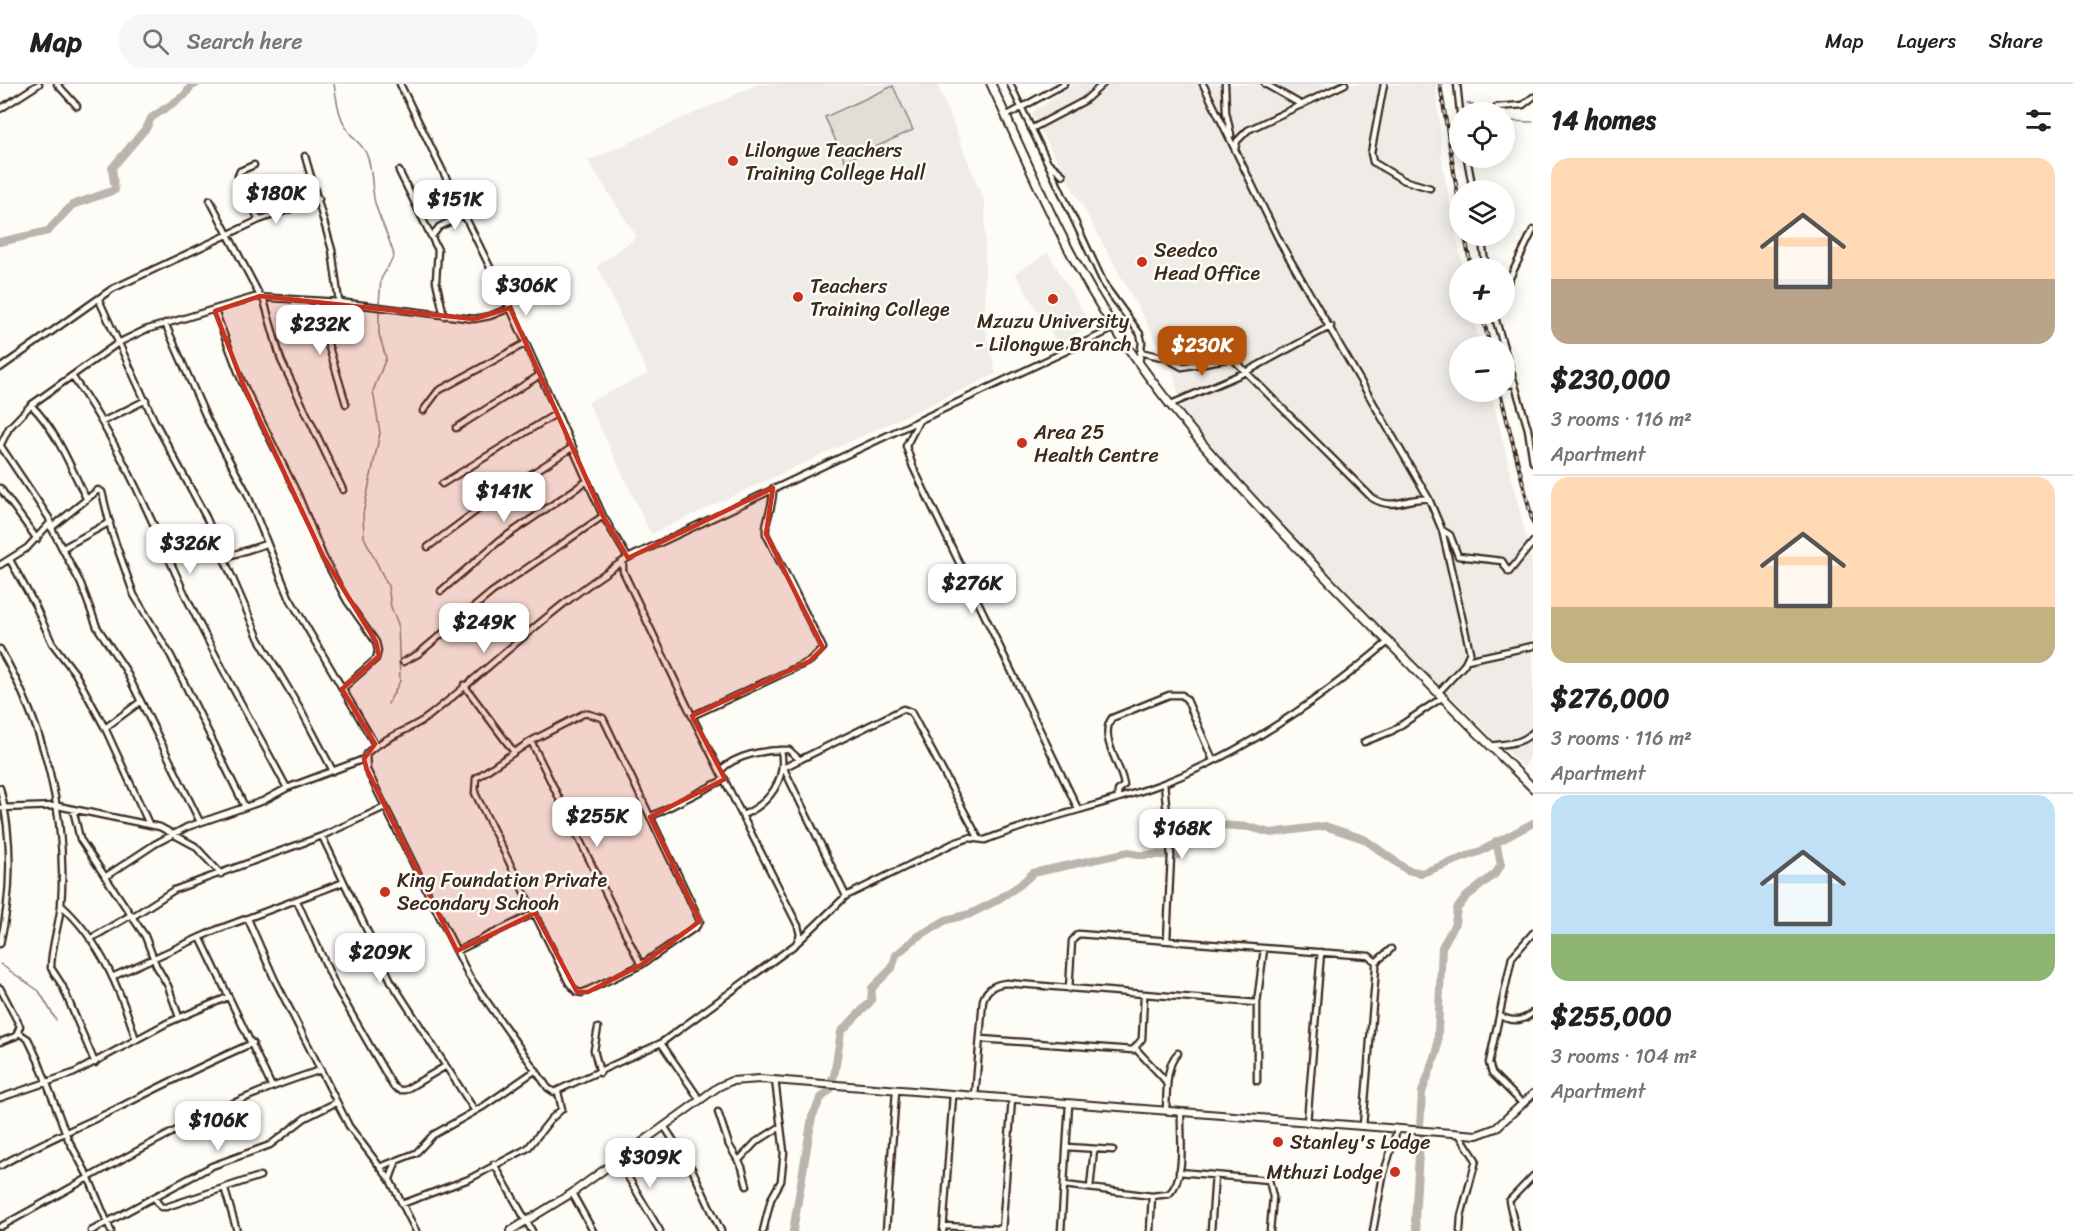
<!DOCTYPE html>
<html lang="en">
<head>
<meta charset="utf-8">
<style>
  :root { --surface:#fff; --page:#f6f6f6; --text:#202124; --muted:#757577; --line:#e0e0e0; --accent:#b45309 }
  body { margin:0; font-family:Sriracha,sans-serif; background:var(--page); color:var(--text); height:100vh; display:flex; flex-direction:column; font-size:22px; white-space:nowrap }
  * { box-sizing:border-box; margin:0 }
  p { font-size:20px; color:var(--muted) }
  .icon { flex:none; width:33px; height:33px; fill:none; stroke:currentColor; stroke-width:2; stroke-linecap:round; stroke-linejoin:round }
  .map { position:relative; flex:1; overflow:hidden }
  .side { display:flex; flex-direction:column; background:var(--surface); width:540px }
  .side>* { flex:none }
  .fabs { position:absolute; left:1449px; top:18px; display:grid; gap:12px }
  .fabs a { display:grid; place-items:center; width:66px; height:66px; border-radius:50%; background:var(--surface); box-shadow:0 3px 15px #0003; font-size:30px }
  .price { position:absolute; translate:-50% -51px; padding:0 14px; border-radius:12px; background:#fff; color:#222; font-size:20px; line-height:39px; filter:drop-shadow(0 2px 3px #0008) }
  .price::after { content:''; position:absolute; left:50%; top:36px; width:18px; height:14px; margin-left:-9px; background:inherit; clip-path:polygon(0 0,100% 0,50% 100%) }
  .price.active { background:var(--accent); color:#fff }
  ul { padding:0; list-style:none }
  li { display:grid; align-content:center; gap:12px; height:318px; padding:0 18px }
  li+li { border-top:2px solid var(--line) }
  li span { display:grid; place-items:center; height:186px; border-radius:18px; color:#555 }
  li>.icon { margin-inline-start:auto }
  span .icon { width:108px; height:108px; fill:#fffc; stroke-width:1 }
  li b { font-size:26px }
  h2 { display:flex; justify-content:space-between; align-items:center; height:72px; padding:0 18px; font-size:26px }
  header { display:flex; align-items:center; gap:36px; box-sizing:border-box; height:84px; padding:0 30px; background:var(--surface); border-bottom:2px solid var(--line) }
  header strong { font-size:28px }
  nav { display:flex; gap:33px; margin-inline-start:auto; font-size:21px }
  .search { width:420px; height:54px; background:var(--page); display:flex; align-items:center; gap:15px; box-sizing:border-box; padding:0 21px; border-radius:33px; color:var(--muted); font-size:22px }
  main { display:flex; flex:1; min-height:0 }
  .map>svg:first-child { display:block }
</style>
</head>
<body>
<header>
<strong>Map</strong>
<div class="search"><svg class="icon" aria-label="search" viewBox="0 0 24 24"><circle cx="10" cy="10" r="6"/><path d="M15 15l6 6"/></svg>Search here</div>
<nav><a>Map</a><a>Layers</a><a>Share</a></nav>
</header>
<main>
<div class="map">
<svg width="1533" height="1147" viewBox="0 0 1533 1147">
  <rect width="100%" height="100%" fill="#fdfcf7"/>
  <filter id="ink" filterUnits="userSpaceOnUse"><feTurbulence type="fractalNoise" baseFrequency=".0167" numOctaves="2"/><feDisplacementMap in="SourceGraphic" scale="12" xChannelSelector="R" yChannelSelector="G"/><feConvolveMatrix kernelMatrix="1 2 1 2 8 2 1 2 1" color-interpolation-filters="sRGB"/></filter>
  <g filter="url(#ink)">
    <path fill="#efece7" d="M 759,0 L 937,0 L 985,119 L 985,243 L 996,290 L 651,450 L 588,318 L 648,290 L 597,182 L 637,153 L 588,77 Z
      M 1074,0 L 1436,0 L 1443,84 L 1463,184 L 1460,184 L 1460,230 L 1472,230 L 1480,262 L 1460,262 L 1460,308 L 1491,308 L 1533,482 L 1533,662 L 1524,684 L 1387,550 L 1256,412 L 1183,329 L 1173,287 L 1031,29 Z
      M 1048,169 L 1091,241 L 1058,261 L 1015,189 Z"/>
    <path fill="#e1ded7" stroke="#8e847a" stroke-width="1.5" d="M 893,2 L 913,46 L 845,77 L 825,33 Z"/>
    <g fill="none" stroke-linecap="round" stroke-linejoin="round">
      <path stroke="#887d74" stroke-width="1.5" d="M 334,0 C 337,19 339,37 352,52 C 357,58 362,61 366,69 C 373,83 371,103 375,119 C 380,137 390,154 394,172 L 381,195 L 379,220
        M 1467,19 L 1473,21 L 1477,28
        M 1504,37 L 1533,38
        M 379,226 L 379,250 L 386,274 L 373,307 L 380,349 L 363,430 L 364,453 L 388,502 L 391,523 L 398,540 L 400,597 L 388,620
        M 0,880 L 39,907 L 56,936"/>
      <path stroke="#bbb4ad" stroke-width="8" d="M 0,158 L 48,147 L 72,121 L 115,106 L 112,84 L 147,43 L 151,34 L 185,11 L 191,2 L 196,0
        M 830,998 L 834,992 L 841,948 L 871,917 L 872,904 L 892,884 L 896,871 L 917,853 L 946,836 L 970,830 L 994,818 L 1020,801 L 1033,789 L 1129,768 L 1137,771 L 1178,771 L 1185,764 L 1189,756 L 1202,746 L 1221,741 L 1249,743 L 1271,749 L 1325,742 L 1364,755 L 1407,786 L 1422,789 L 1481,767 L 1533,739
        M 1420,1043 L 1422,1008 L 1437,968 L 1442,863 L 1455,840 L 1457,825 L 1466,813 L 1495,790 L 1501,781 L 1496,757
        M 793,1147 L 812,1033 L 821,1014 L 830,1006
        M 1417,1147 L 1415,1137 L 1420,1052"/>
      <defs>
        <path id="minor" d="M 57,0 L 77,22
          M 400,0 L 510,224 L 603,432 L 628,474
          M 1010,0 L 1045,73
          M 1203,0 L 1281,160 L 1429,415 L 1442,446 L 1470,568 L 1464,581 L 1438,609
          M 1225,0 L 1226,28 L 1231,51
          M 1265,0 L 1302,21
          M 1384,0 L 1371,69 L 1373,78 L 1403,96 L 1430,104
          M 1457,0 L 1460,28
          M 1497,23 L 1523,21 L 1533,13
          M 0,25 L 39,0
          M 1486,26 L 1486,28
          M 1006,32 L 1064,0
          M 1031,45 L 1084,17 L 1103,0
          M 1235,65 L 1237,57 L 1248,46 L 1345,0
          M 1044,71 L 1105,202 L 1140,250 L 1142,258 L 1139,280
          M 305,72 L 332,166 L 339,218
          M 1467,74 L 1473,106
          M 1050,80 L 1063,91
          M 254,81 L 240,87 L 238,92 L 259,136
          M 399,87 L 438,166 L 436,197 L 444,232
          M 210,116 L 260,212
          M 433,151 L 439,143 L 465,130
          M 1481,152 L 1486,184
          M 1504,206 L 1533,146
          M 263,213 L 281,276 L 343,406
          M 99,216 L 154,336 L 206,433 L 259,555 L 301,626 L 333,687
          M 315,217 L 346,320
          M 215,227 L 242,298 L 298,411 L 323,472 L 347,517 L 376,558 L 378,567 L 376,575 L 342,605
          M 1494,230 L 1528,345 L 1533,378
          M 165,239 L 207,335 L 247,409 L 289,513 L 376,662
          M 1140,268 L 1166,274 L 1182,283 L 1232,274 L 1372,414 C 1395,428 1406,412 1429,415
          M 0,284 L 112,205 L 259,136 L 319,115
          M 72,292 C 119,358 150,433 183,506 C 214,573 252,638 287,704
          M 1504,301 L 1515,300
          M 31,321 C 57,347 70,382 86,414
          M 1169,321 L 1246,288 L 1331,242
          M 423,327 L 438,307 L 526,259
          M 919,337 L 906,362 L 913,383 L 1078,725
          M 102,338 L 146,316
          M 456,344 L 540,291
          M 0,361 L 49,434 L 53,447 L 81,500 L 97,543 L 125,585 L 200,738
          M 0,362 L 9,344 L 31,321 L 118,259 L 145,246 L 255,213 L 339,218 L 474,235 L 490,232 L 510,224
          M 442,400 L 557,329
          M 0,404 L 37,455
          M 51,444 L 98,406 L 102,408 L 112,449 L 134,511 L 171,572 L 245,723
          M 1442,446 L 1450,451 L 1458,472 L 1502,477 L 1509,488 L 1533,458
          M 428,463 L 491,416 L 573,363
          M 63,464 L 110,438
          M 223,474 L 266,460
          M 10,476 L 35,521 L 52,559 L 75,589 L 105,644 L 149,740
          M 623,477 L 623,487 L 692,632 L 798,842 L 800,851 L 796,860 L 661,959 L 554,1008 L 548,1004 L 469,892 L 367,686 L 366,670 C 380,655 411,646 429,632 C 495,580 556,519 628,474 L 1115,244
          M 0,481 L 27,464 L 50,439
          M 441,507 L 499,457 L 587,397
          M 0,565 C 44,642 68,731 61,821 C 59,842 51,863 51,884 L 62,901 L 95,979
          M 1467,576 L 1533,562
          M 403,578 L 418,570 L 492,508 L 603,432
          M 464,601 L 514,668
          M 585,629 L 603,634 L 700,837 L 696,843 L 641,881 L 582,909 L 577,908 L 569,899 L 475,709 L 476,694 L 531,657 Z
          M 692,632 L 810,577 L 823,564 L 766,450 C 764,436 774,424 773,404
          M 105,644 L 140,618
          M 531,657 L 641,881
          M 1364,658 L 1392,647 L 1443,613
          M 1490,662 C 1506,659 1521,661 1533,648
          M 720,687 C 734,671 767,665 789,666 L 800,676
          M 1164,699 L 1171,772 L 1167,856
          M 0,704 C 13,754 12,811 0,860
          M 1118,713 L 1118,707 L 1124,701 C 1121,680 1098,653 1112,634 L 1169,611 L 1182,611 L 1187,616 L 1213,676
          M 0,724 L 58,722 L 160,743 L 195,762 L 221,790
          M 73,725 L 80,755 L 145,852 L 156,881 L 168,902 L 179,933
          M 743,731 C 769,720 787,696 781,666
          M 650,733 L 725,695
          M 322,752 L 391,897 L 475,1027
          M 105,793 L 155,760 L 187,743 L 263,717 L 287,704 L 364,675
          M 846,812 L 785,687 L 785,683 L 903,625 L 911,628 L 979,755
          M 297,817 L 336,903 L 393,1002 L 399,1006 L 405,1006 L 446,982
          M 61,821 C 100,856 121,907 136,956
          M 132,833 L 174,806 L 322,752 L 385,723
          M 248,835 L 274,894 L 349,1042 L 390,1096 L 416,1147
          M 200,853 L 271,1001
          M 90,855 L 131,831
          M 798,858 L 846,812 L 954,759 L 969,754 L 985,756 C 1043,733 1106,721 1164,699 C 1247,667 1321,615 1388,558
          M 457,867 L 535,829
          M 1376,878 L 1391,865
          M 112,893 L 216,846 L 344,798
          M 0,904 L 20,942 L 16,952 L 0,958
          M 1069,905 L 1072,857 L 1078,850 L 1369,872 L 1376,878 L 1376,884 L 1363,1042
          M 1257,919 L 1257,997
          M 1500,932 C 1513,938 1523,938 1533,928
          M 598,944 L 594,966 L 600,989
          M 19,949 L 28,955 L 38,976 L 68,1055 L 88,1092 L 111,1147
          M 981,955 L 1133,966 L 1142,955 L 1144,912
          M 661,959 L 700,1016
          M 1136,965 L 1164,995 L 1167,1001
          M 975,1013 L 983,916 C 987,904 995,900 1007,899 L 1257,919 L 1264,865
          M 0,1014 L 74,989 L 167,939 L 228,913
          M 1523,1020 L 1492,989 L 1489,979 L 1512,873 L 1533,849
          M 1166,1027 C 1167,1011 1165,981 1178,969
          M 718,1028 L 729,1061 L 742,1083 L 747,1102
          M 1307,1039 L 1321,868
          M 664,1042 L 692,1085 L 721,1147
          M 1459,1050 L 1476,1076 L 1461,1132 L 1460,1147
          M 1067,1063 L 1113,1066
          M 618,1076 L 660,1147
          M 738,1077 L 756,1058 L 780,1043
          M 494,1080 L 532,1147
          M 0,1082 C 37,1060 77,1044 116,1025 C 161,1002 206,979 253,959
          M 380,1083 L 416,1069 L 433,1051 L 484,1022 L 536,986
          M 1179,1088 L 1269,1096 L 1273,1113 L 1270,1147
          M 390,1095 L 396,1078
          M 1064,1101 L 1152,1112 L 1169,1110 C 1187,1093 1180,1052 1181,1029
          M 1090,1104 L 1094,1065
          M 225,1106 L 237,1147
          M 572,1109 L 593,1147
          M 155,1115 L 161,1123 L 166,1123 L 260,1092
          M 402,1120 L 469,1095 L 528,1064 L 551,1035 L 562,1025 L 558,1008
          M 944,1142 L 1002,1145
          M 0,1143 C 105,1086 207,1021 321,986
          M 91,1147 L 212,1082 L 270,1061 L 305,1034 L 337,1018
          M 763,1147 L 771,1115 L 781,1097 L 784,1068 L 775,996
          M 886,1147 L 896,1007
          M 943,1147 L 953,1011
          M 1002,1147 L 1012,1015
          M 1061,1147 L 1069,1020
          M 1150,1147 L 1152,1112
          M 1211,1147 L 1215,1091
          M 1373,1147 L 1383,1092 L 1397,1046
          M 1516,1147 L 1509,1117 L 1533,1092"/>
        <path id="tertiary" d="M 510,1147 L 572,1109 L 718,1003 L 731,997 L 760,995 L 1477,1051 L 1496,1044 L 1533,1010"/>
        <path id="secondary" d="M 991,0 C 1030,83 1065,170 1116,246 C 1178,340 1255,420 1333,501 C 1399,569 1465,637 1533,704"/>
      </defs>
      <use href="#minor" stroke="#3b2a1e" stroke-width="9"/>
      <use href="#tertiary" stroke="#3b2a1e" stroke-width="10"/>
      <use href="#secondary" stroke="#3b2a1e" stroke-width="11"/>
      <use href="#minor" stroke="#fdfcf7" stroke-width="4.5"/>
      <use href="#tertiary" stroke="#fdfcf7" stroke-width="6"/>
      <use href="#secondary" stroke="#fdfcf7" stroke-width="7"/>
      <defs>
        <path id="rail" d="M 1440,0 L 1460,126
          M 1465,152 L 1471,184
          M 1482,230 L 1490,262
          M 1500,308 L 1533,439"/>
      </defs>
      <use href="#rail" stroke="#3b2a1e" stroke-width="4"/>
      <use href="#rail" stroke="#fdfcf7" stroke-width="1.5" stroke-dasharray="4.5" stroke-linecap="butt"/>
    </g>
  </g>
  <path fill="#c8321e" fill-opacity="0.2" stroke="#c8321e" stroke-width="4.5" stroke-linejoin="round" d="M 260,212 L 474,235 L 510,224 L 603,432 L 628,474 L 773,404 L 766,450 L 823,564 L 810,577 L 692,632 L 725,695 L 650,733 L 700,837 L 641,881 L 588,908 L 577,908 L 535,829 L 457,867 L 367,686 L 364,675 L 375,660 L 342,605 L 379,572 L 376,558 L 323,472 L 242,298 L 215,227 Z"/>
  <g fill="#c8321e" stroke="#fdfcf7" stroke-width="2">
    <circle cx="733" cy="77" r="6"/>
    <circle cx="1142" cy="178" r="6"/>
    <circle cx="798" cy="213" r="6"/>
    <circle cx="1053" cy="215" r="6"/>
    <circle cx="1022" cy="359" r="6"/>
    <circle cx="385" cy="808" r="6"/>
    <circle cx="1278" cy="1058" r="6"/>
    <circle cx="1395" cy="1088" r="6"/>
  </g>
  <g text-anchor="middle" dominant-baseline="central" stroke-width="5" stroke-linejoin="round" paint-order="stroke">
    <g font-size="20" fill="#3b2a1e" stroke="#fdfcf7" text-anchor="start">
      <text x="745" y="66">Lilongwe Teachers<tspan x="745" dy="23">Training College Hall</tspan></text>
      <text x="1154" y="166">Seedco<tspan x="1154" dy="23">Head Office</tspan></text>
      <text x="810" y="202">Teachers<tspan x="810" dy="23">Training College</tspan></text>
      <text x="1053" y="237" text-anchor="middle">Mzuzu University<tspan x="1053" dy="23">- Lilongwe Branch</tspan></text>
      <text x="1034" y="348">Area 25<tspan x="1034" dy="23">Health Centre</tspan></text>
      <text x="397" y="796">King Foundation Private<tspan x="397" dy="23">Secondary Schooh</tspan></text>
      <text x="1290" y="1058">Stanley's Lodge</text>
      <text x="1383" y="1088" text-anchor="end">Mthuzi Lodge</text>
    </g>
  </g>
</svg>
<div class="fabs">
<a><svg class="icon" aria-label="locate" viewBox="0 0 24 24"><circle cx="12" cy="12" r="6"/><path d="M12 2v4M12 18v4M2 12h4M18 12h4"/></svg></a>
<a><svg class="icon" aria-label="layers" viewBox="0 0 24 24"><path d="M12 4l9 5-9 5-9-5zM3 14l9 5 9-5"/></svg></a>
<a>+</a>
<a>−</a>
</div>
<b class="price" style="left:276px;top:141px">$180K</b>
<b class="price" style="left:455px;top:147px">$151K</b>
<b class="price" style="left:526px;top:233px">$306K</b>
<b class="price" style="left:320px;top:272px">$232K</b>
<b class="price active" style="left:1202px;top:293px">$230K</b>
<b class="price" style="left:504px;top:439px">$141K</b>
<b class="price" style="left:190px;top:491px">$326K</b>
<b class="price" style="left:972px;top:531px">$276K</b>
<b class="price" style="left:484px;top:570px">$249K</b>
<b class="price" style="left:597px;top:764px">$255K</b>
<b class="price" style="left:1182px;top:776px">$168K</b>
<b class="price" style="left:380px;top:900px">$209K</b>
<b class="price" style="left:218px;top:1068px">$106K</b>
<b class="price" style="left:650px;top:1105px">$309K</b>
</div>
<section class="side">
<h2>14 homes<svg class="icon" aria-label="filters" viewBox="0 0 24 24"><path d="M4 7h16M4 17h16"/><circle cx="9" cy="7" r="2"/><circle cx="15" cy="17" r="2"/></svg></h2>
<ul>
<li><span style="background:linear-gradient(#ffd9b3 65%,#b9a48a 0)"><svg class="icon" aria-label="home" viewBox="0 0 24 24"><path d="M3 11l9-7 9 7M6 9v11h12V9"/></svg></span><div><b>$230,000</b><p>3 rooms · 116 m²</p><p>Apartment</p></div></li>
<li><span style="background:linear-gradient(#ffd9b3 70%,#c2b280 0)"><svg class="icon" aria-label="home" viewBox="0 0 24 24"><path d="M3 11l9-7 9 7M6 9v11h12V9"/></svg></span><div><b>$276,000</b><p>3 rooms · 116 m²</p><p>Apartment</p></div></li>
<li><span style="background:linear-gradient(#bfe0f5 75%,#8fb573 0)"><svg class="icon" aria-label="home" viewBox="0 0 24 24"><path d="M3 11l9-7 9 7M6 9v11h12V9"/></svg></span><div><b>$255,000</b><p>3 rooms · 104 m²</p><p>Apartment</p></div></li>
</ul>
</section>
</main>
</body>
</html>
